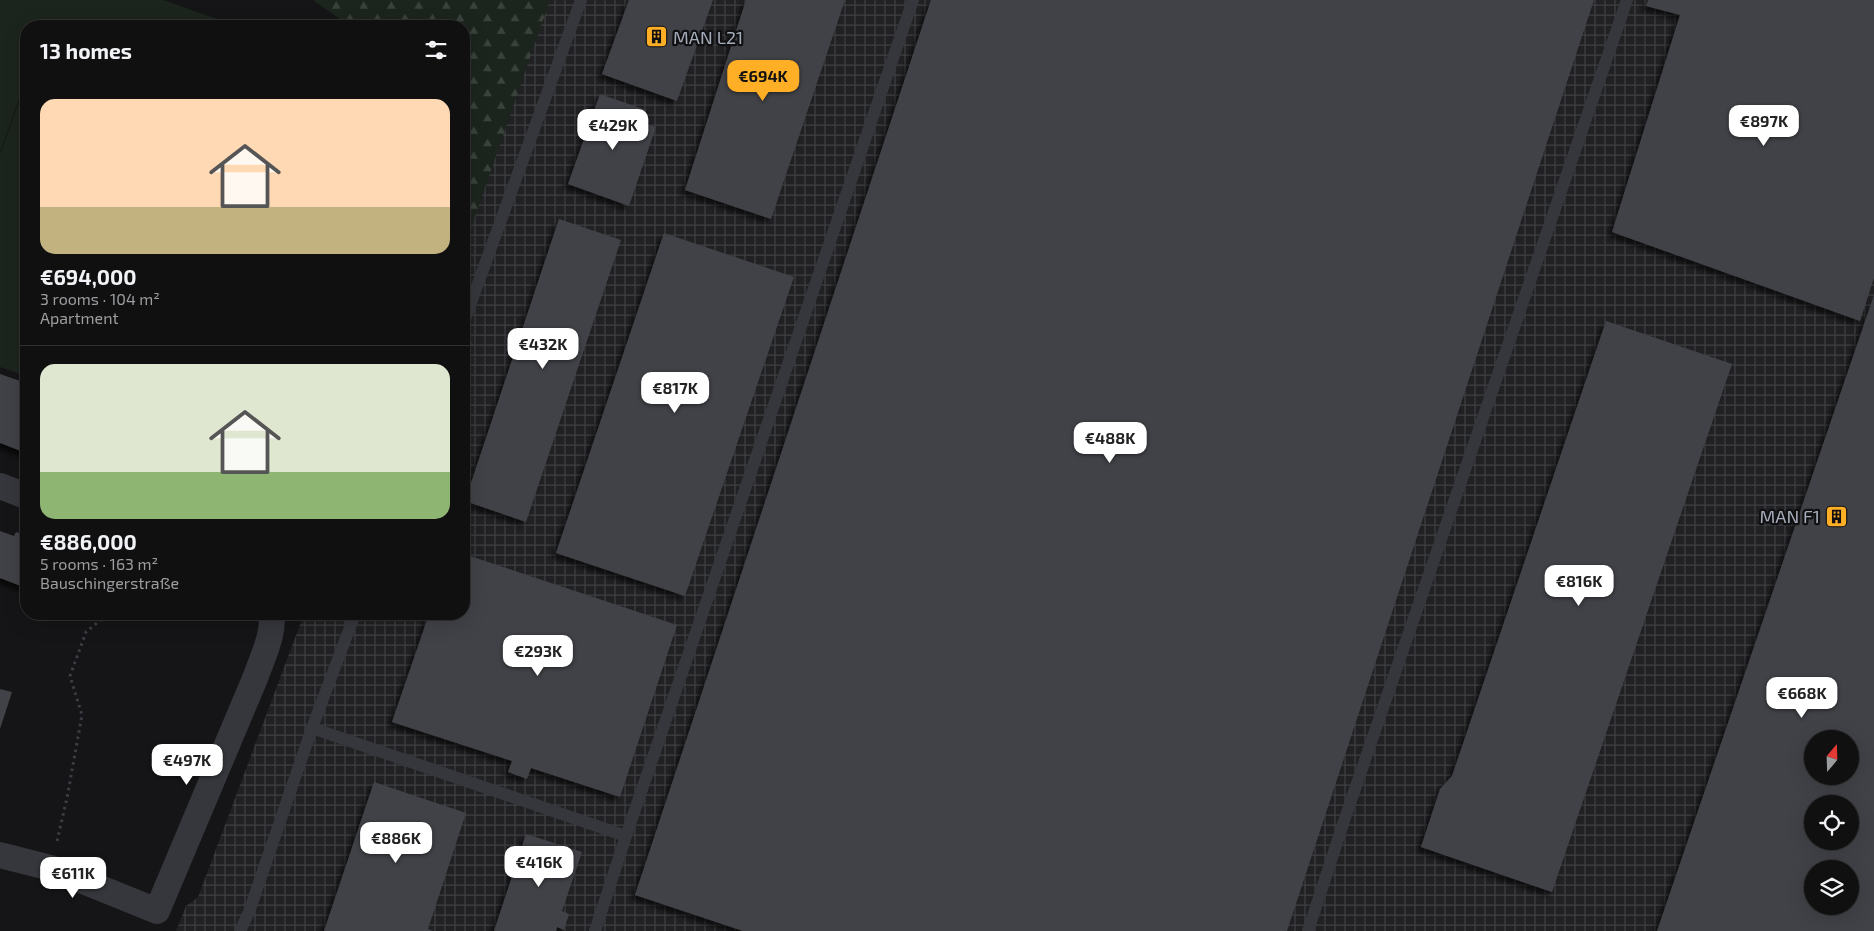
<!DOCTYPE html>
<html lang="en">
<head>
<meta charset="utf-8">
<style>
  :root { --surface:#101011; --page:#19191a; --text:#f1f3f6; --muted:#9c9d9f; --line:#303031; --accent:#ffaf25 }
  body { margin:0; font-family:"Exo 2",sans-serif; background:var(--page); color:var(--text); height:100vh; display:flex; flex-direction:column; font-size:19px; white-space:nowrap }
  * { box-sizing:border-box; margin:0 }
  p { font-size:16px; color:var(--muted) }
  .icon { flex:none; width:28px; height:28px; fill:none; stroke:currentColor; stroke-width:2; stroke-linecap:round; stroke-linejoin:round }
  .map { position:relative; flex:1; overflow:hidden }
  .panel { position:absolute; left:20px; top:20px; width:450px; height:600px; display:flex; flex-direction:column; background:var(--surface); border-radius:20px; box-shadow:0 5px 20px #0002,0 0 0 1px var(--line) }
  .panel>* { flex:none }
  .needle { width:32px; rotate:19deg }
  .tools { position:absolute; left:1804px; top:730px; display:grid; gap:10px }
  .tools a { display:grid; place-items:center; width:55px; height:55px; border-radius:50%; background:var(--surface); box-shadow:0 5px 20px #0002,0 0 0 1px var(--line); font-size:25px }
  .price { position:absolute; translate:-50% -42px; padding:0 11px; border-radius:10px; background:#fff; color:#222; font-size:16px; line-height:32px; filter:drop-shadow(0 1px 2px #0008) }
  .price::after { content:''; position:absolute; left:50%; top:30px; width:15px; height:11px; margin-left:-8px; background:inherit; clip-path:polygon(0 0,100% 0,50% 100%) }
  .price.active { background:var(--accent); color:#111 }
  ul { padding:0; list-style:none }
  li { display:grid; align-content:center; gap:10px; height:265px; padding:0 20px }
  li+li { border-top:1px solid var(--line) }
  li span { display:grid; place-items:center; height:155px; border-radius:15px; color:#555 }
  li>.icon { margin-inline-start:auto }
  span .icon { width:90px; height:90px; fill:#fffc; stroke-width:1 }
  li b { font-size:21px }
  h2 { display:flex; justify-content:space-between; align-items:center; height:60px; padding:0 20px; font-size:21px }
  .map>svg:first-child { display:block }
</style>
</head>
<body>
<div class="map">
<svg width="1874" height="931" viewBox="0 0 1874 931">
  <defs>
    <pattern id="industrial-grid" width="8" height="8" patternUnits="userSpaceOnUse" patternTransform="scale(1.25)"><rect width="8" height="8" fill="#212124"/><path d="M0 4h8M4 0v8" fill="none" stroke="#3e3f42"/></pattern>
    <pattern id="forest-firs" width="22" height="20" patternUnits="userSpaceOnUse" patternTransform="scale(1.25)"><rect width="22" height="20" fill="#1c251d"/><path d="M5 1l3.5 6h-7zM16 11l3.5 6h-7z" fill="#3a423c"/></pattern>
    <filter id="shadow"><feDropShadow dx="-4.5" dy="4.5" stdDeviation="2.5" flood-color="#0009"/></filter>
  </defs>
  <rect width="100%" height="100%" fill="#151517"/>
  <path fill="url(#industrial-grid)" fill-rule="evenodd" d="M 443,0 L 1874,0 L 1874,931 L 176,931 L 186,906 L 198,897 L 304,614 L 464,614 L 464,26 ZM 1812,739 L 1850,739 L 1850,776 L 1812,776 ZM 1812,804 L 1850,804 L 1850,841 L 1812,841 ZM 1812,869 L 1850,869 L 1850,906 L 1812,906 Z"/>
  <path fill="#1c251d" d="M 0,0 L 163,0 L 237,26 L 26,26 L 26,80 L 0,152 Z
    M 26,83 L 26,376 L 0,367 L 0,154 Z"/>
  <path fill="url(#forest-firs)" d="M 313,0 L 550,0 L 472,225 L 464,223 L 464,26 L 350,26 Z"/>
  <path fill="#414247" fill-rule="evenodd" filter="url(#shadow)" d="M 629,0 L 713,0 L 677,101 L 602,74 Z
    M 746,0 L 845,0 L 771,219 L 685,190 Z
    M 931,0 L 1594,0 L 1287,931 L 743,931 L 635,895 Z
    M 1648,0 L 1874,0 L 1874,278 L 1860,321 L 1612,232 L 1680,15 L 1646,6 Z
    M 600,94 L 646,110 L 643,123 L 656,127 L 629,206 L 568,184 Z
    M 559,219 L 621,240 L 526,522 L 465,501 Z
    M 664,233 L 794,277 L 685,596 L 556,553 Z
    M 1874,295 L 1874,931 L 1657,931 ZM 1812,739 L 1850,739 L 1850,776 L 1812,776 ZM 1812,804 L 1850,804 L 1850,841 L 1812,841 ZM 1812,869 L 1850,869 L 1850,906 L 1812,906 Z
    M 1606,321 L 1732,364 L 1552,892 L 1421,847 L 1440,789 L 1452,776 Z
    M 0,374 L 26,383 L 26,453 L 0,443 Z
    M 0,531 L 14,536 L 16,532 L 26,535 L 26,588 L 0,578 Z
    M 464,554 L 677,625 L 620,797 L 531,768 L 527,779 L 508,772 L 512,761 L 392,722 L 429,614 L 464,614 Z
    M 0,689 L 12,692 L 0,729 Z
    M 374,782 L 466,813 L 428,929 L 433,931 L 324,931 Z
    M 526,834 L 582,852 L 562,911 L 569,914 L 564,930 L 557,927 L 556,931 L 494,931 Z"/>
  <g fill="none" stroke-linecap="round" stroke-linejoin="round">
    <path stroke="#3b3e44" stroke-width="3" stroke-dasharray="2.5 4" stroke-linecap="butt" d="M 464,364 L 472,342
      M 57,841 L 67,798 L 82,715 L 70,676 L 86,632 L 108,614"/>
    <path stroke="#35373c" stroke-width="12" d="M 464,322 L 581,0
      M 312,728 L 626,836
      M 240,931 L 249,912 L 312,728 L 355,614
      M 595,931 L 626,836 L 913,0
      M 1308,931 L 1344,821 L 1627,0"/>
    <path stroke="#35373c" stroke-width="26" d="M 0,486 L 26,496
      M 0,855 L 51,868 L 157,911 L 256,676 C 262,658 275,633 271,614"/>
  </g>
  <defs>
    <symbol id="building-square" viewBox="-11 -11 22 22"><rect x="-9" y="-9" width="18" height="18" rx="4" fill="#ffaf25" stroke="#101012"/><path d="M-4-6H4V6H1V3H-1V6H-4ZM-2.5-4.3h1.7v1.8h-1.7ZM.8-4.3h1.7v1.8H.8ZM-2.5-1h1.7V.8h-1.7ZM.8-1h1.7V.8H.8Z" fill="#111"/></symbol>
  </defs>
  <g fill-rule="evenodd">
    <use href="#building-square" x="644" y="24" width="25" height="25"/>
    <use href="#building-square" x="1824" y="504" width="25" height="25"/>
  </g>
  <g text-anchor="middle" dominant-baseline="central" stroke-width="4.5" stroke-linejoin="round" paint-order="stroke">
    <g font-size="18" fill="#a5acb9" stroke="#101012" text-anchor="start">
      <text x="673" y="37">MAN L21</text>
      <text x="1820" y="516" text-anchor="end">MAN F1</text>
    </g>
  </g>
</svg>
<div class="tools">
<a><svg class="needle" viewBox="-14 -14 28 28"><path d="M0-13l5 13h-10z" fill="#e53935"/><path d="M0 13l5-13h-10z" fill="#9c9d9f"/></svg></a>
<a><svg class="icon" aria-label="locate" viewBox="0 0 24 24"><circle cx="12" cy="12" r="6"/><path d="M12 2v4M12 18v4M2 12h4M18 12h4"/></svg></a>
<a><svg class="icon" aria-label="layers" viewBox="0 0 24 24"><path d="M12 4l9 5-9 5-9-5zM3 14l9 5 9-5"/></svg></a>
</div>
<b class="price active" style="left:763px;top:102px">€694K</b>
<b class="price" style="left:1764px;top:147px">€897K</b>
<b class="price" style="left:613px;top:151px">€429K</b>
<b class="price" style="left:543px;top:370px">€432K</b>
<b class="price" style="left:675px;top:414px">€817K</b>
<b class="price" style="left:1110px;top:464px">€488K</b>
<b class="price" style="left:1579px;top:607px">€816K</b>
<b class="price" style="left:538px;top:677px">€293K</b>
<b class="price" style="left:1802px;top:719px">€668K</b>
<b class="price" style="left:187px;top:786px">€497K</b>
<b class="price" style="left:396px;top:864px">€886K</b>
<b class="price" style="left:539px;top:888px">€416K</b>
<b class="price" style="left:73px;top:899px">€611K</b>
<section class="panel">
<h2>13 homes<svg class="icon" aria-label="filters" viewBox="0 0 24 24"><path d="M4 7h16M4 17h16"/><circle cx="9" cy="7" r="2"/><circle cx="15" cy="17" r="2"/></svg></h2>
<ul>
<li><span style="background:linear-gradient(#ffd9b3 70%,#c2b280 0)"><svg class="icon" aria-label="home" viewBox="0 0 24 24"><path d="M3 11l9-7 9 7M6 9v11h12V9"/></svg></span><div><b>€694,000</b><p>3 rooms · 104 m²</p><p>Apartment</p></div></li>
<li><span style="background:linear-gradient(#dfe7d0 70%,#8fb573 0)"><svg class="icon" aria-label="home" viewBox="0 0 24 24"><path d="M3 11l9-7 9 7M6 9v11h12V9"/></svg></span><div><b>€886,000</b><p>5 rooms · 163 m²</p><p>Bauschingerstraße</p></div></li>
</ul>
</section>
</div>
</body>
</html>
